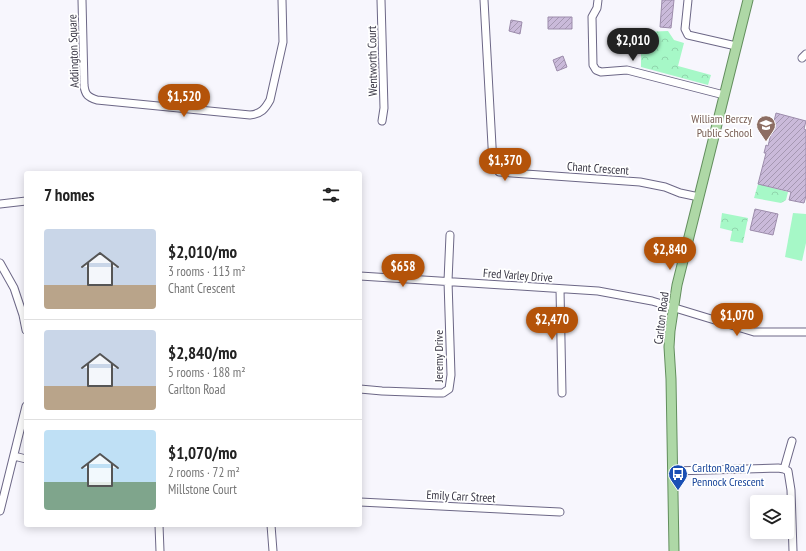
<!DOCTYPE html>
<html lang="en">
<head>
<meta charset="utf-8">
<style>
  :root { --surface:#fff; --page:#f6f6f6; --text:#222; --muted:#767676; --line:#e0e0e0; --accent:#b45309 }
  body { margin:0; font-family:"PT Sans Narrow",sans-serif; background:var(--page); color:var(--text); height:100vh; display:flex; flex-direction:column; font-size:15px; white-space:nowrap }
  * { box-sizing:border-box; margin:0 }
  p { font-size:13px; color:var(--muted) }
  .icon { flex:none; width:22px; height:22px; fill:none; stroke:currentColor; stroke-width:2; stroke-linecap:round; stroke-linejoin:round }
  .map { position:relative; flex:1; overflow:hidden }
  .sheet { position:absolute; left:24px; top:171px; width:338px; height:356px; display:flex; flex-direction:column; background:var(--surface); border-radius:4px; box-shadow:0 2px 10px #0003 }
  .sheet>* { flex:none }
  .controls { position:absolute; left:750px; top:495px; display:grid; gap:8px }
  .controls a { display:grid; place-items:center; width:44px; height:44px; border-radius:4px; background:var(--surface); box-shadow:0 2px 10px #0003; font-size:20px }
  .price { position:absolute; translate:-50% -34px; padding:0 9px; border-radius:14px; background:var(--accent); color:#fff; font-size:13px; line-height:26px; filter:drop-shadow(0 1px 2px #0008) }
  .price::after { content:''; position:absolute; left:50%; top:24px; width:12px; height:9px; margin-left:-6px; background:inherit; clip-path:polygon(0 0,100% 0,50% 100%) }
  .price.current { background:#222; color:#fff }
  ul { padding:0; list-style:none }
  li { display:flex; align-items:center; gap:12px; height:100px; padding:0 20px }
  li+li { border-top:1px solid var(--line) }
  li span { display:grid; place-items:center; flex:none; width:112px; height:80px; border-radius:4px; color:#555 }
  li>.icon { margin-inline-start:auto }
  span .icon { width:48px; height:48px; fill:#fffc; stroke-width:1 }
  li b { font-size:17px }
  h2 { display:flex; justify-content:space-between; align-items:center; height:48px; padding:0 20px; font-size:17px }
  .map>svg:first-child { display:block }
</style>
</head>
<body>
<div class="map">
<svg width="806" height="551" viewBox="0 0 806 551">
  <defs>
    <pattern id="park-crowns" width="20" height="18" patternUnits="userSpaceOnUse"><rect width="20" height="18" fill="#a6f8c7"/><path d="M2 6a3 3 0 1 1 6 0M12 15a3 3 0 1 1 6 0" fill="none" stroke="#90d5ac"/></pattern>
    <pattern id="building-hatch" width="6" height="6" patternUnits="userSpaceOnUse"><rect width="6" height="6" fill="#cabada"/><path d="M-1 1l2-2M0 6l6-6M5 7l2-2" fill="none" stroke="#a598b2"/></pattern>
  </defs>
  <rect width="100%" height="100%" fill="#f7f6fd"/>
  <path fill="url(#park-crowns)" d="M 668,31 L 674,40 L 684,43 L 678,66 L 711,75 L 708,85 L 641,67 L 641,32 Z
    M 758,184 L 788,192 L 786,200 L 781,203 L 754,198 Z
    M 722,213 L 748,218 L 743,243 L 730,241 L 732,231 L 720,228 Z"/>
  <path fill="#a6f8c7" d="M 793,213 L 806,214 L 806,243 L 802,261 L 785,257 Z"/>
  <path fill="url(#building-hatch)" stroke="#9c8cab" d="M 662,0 L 674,0 L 671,28 L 660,27 Z
    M 548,17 L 572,17 L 572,29 L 548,29 Z
    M 511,20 L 522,22 L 520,34 L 509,31 Z
    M 563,56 L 567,67 L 557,71 L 553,60 Z
    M 776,113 L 806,121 L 804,129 L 806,130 L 806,196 L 804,203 L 789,200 L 791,192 L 758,184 L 766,153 L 764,153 L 766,145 L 768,146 Z
    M 755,209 L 778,214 L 773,235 L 750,230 Z"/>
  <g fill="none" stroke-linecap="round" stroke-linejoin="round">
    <defs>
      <path id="minor" d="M 82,0 L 84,85 C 85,95 88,97 97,100 L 250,115 C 261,114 265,109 270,100 L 283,42 L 282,0
        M 381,0 L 384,108 L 382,121
        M 484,0 L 493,164 L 499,172 L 640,182 L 665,187 L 680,193 L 699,197
        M 598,0 L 597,8 L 592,17 L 593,65 L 596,70 L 601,72 L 627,70 L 724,95
        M 688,0 L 685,29 L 688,35 L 736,46
        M 802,58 L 806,54
        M 0,204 L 26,201
        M 0,263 L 14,288 L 23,315 L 26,330
        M 360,276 L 598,291 L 652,301 L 754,332 L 806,332
        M 560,289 L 562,393
        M 360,389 L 382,391 L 436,393 L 443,393 L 449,389 L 451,375 L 448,281 L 450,235
        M 14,456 L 26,459
        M 784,469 L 792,441
        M 673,471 L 778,468 L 784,469 L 788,471 L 791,490 L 793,551
        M 360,502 L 560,512
        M 0,511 L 26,406
        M 159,525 L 160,551
        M 271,525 L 273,551"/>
      <path id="major" d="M 674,551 L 671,379 L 669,347 L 670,331 L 677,285 L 748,0"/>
    </defs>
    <use href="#minor" stroke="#6c6786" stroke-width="9"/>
    <use href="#major" stroke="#628e5d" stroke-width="11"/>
    <use href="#minor" stroke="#fff" stroke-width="7"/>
    <use href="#major" stroke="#aed8a6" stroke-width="9"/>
  </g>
  <defs>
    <symbol id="school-pin" viewBox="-11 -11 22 30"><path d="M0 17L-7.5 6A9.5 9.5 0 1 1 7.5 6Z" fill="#8d6e63" stroke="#fff"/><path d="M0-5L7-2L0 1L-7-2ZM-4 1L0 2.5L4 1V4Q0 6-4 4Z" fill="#fff"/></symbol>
    <symbol id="bus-pin" viewBox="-11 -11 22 30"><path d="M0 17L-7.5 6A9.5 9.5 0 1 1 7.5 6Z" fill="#1a4fb4" stroke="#fff"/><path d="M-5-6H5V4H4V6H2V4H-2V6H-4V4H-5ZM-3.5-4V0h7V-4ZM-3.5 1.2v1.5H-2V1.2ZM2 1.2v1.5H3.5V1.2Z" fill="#fff"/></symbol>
  </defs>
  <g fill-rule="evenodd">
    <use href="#school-pin" x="755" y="114" width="22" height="30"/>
    <use href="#bus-pin" x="667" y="463" width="22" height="30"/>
  </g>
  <g text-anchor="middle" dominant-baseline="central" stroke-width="3.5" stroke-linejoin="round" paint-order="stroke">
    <g font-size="12" fill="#383644" stroke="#fff">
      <text transform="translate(73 51) rotate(-92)">Addington Square</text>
      <text transform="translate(372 61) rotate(-91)">Wentworth Court</text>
      <text transform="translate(598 168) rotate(4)">Chant Crescent</text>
      <text transform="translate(518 275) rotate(4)">Fred Varley Drive</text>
      <text transform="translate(661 318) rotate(-83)">Carlton Road</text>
      <text transform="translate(438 356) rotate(-90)">Jeremy Drive</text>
      <text transform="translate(461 496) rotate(3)">Emily Carr Street</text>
    </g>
    <g font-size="12" fill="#785e54" stroke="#fff" text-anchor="end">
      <text x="752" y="118">William Berczy<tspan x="752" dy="14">Public School</tspan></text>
    </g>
    <g font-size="12" fill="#164399" stroke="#fff" text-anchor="start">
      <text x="692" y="467">Carlton Road /<tspan x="692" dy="14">Pennock Crescent</tspan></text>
    </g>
  </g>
</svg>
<div class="controls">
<a><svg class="icon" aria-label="layers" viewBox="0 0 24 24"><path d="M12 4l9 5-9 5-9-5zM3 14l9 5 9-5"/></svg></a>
</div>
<b class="price current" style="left:633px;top:62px">$2,010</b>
<b class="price" style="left:184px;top:118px">$1,520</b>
<b class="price" style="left:505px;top:182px">$1,370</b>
<b class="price" style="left:670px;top:271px">$2,840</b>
<b class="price" style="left:403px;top:288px">$658</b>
<b class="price" style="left:737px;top:337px">$1,070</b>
<b class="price" style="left:552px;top:341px">$2,470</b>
<section class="sheet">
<h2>7 homes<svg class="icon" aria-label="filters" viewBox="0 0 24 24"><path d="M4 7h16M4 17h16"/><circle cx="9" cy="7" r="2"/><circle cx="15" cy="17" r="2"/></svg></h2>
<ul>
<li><span style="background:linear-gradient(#c9d6e8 70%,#b9a48a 0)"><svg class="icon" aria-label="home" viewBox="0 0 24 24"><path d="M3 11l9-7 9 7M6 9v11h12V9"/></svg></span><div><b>$2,010/mo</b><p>3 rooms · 113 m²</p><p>Chant Crescent</p></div></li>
<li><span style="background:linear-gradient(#c9d6e8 70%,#b9a48a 0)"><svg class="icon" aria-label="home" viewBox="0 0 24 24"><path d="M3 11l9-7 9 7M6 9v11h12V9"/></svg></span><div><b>$2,840/mo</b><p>5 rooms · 188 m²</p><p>Carlton Road</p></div></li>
<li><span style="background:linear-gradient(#bfe0f5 65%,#7fa58c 0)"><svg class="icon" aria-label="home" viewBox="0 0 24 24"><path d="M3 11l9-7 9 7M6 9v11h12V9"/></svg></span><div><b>$1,070/mo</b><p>2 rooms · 72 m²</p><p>Millstone Court</p></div></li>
</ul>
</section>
</div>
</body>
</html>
